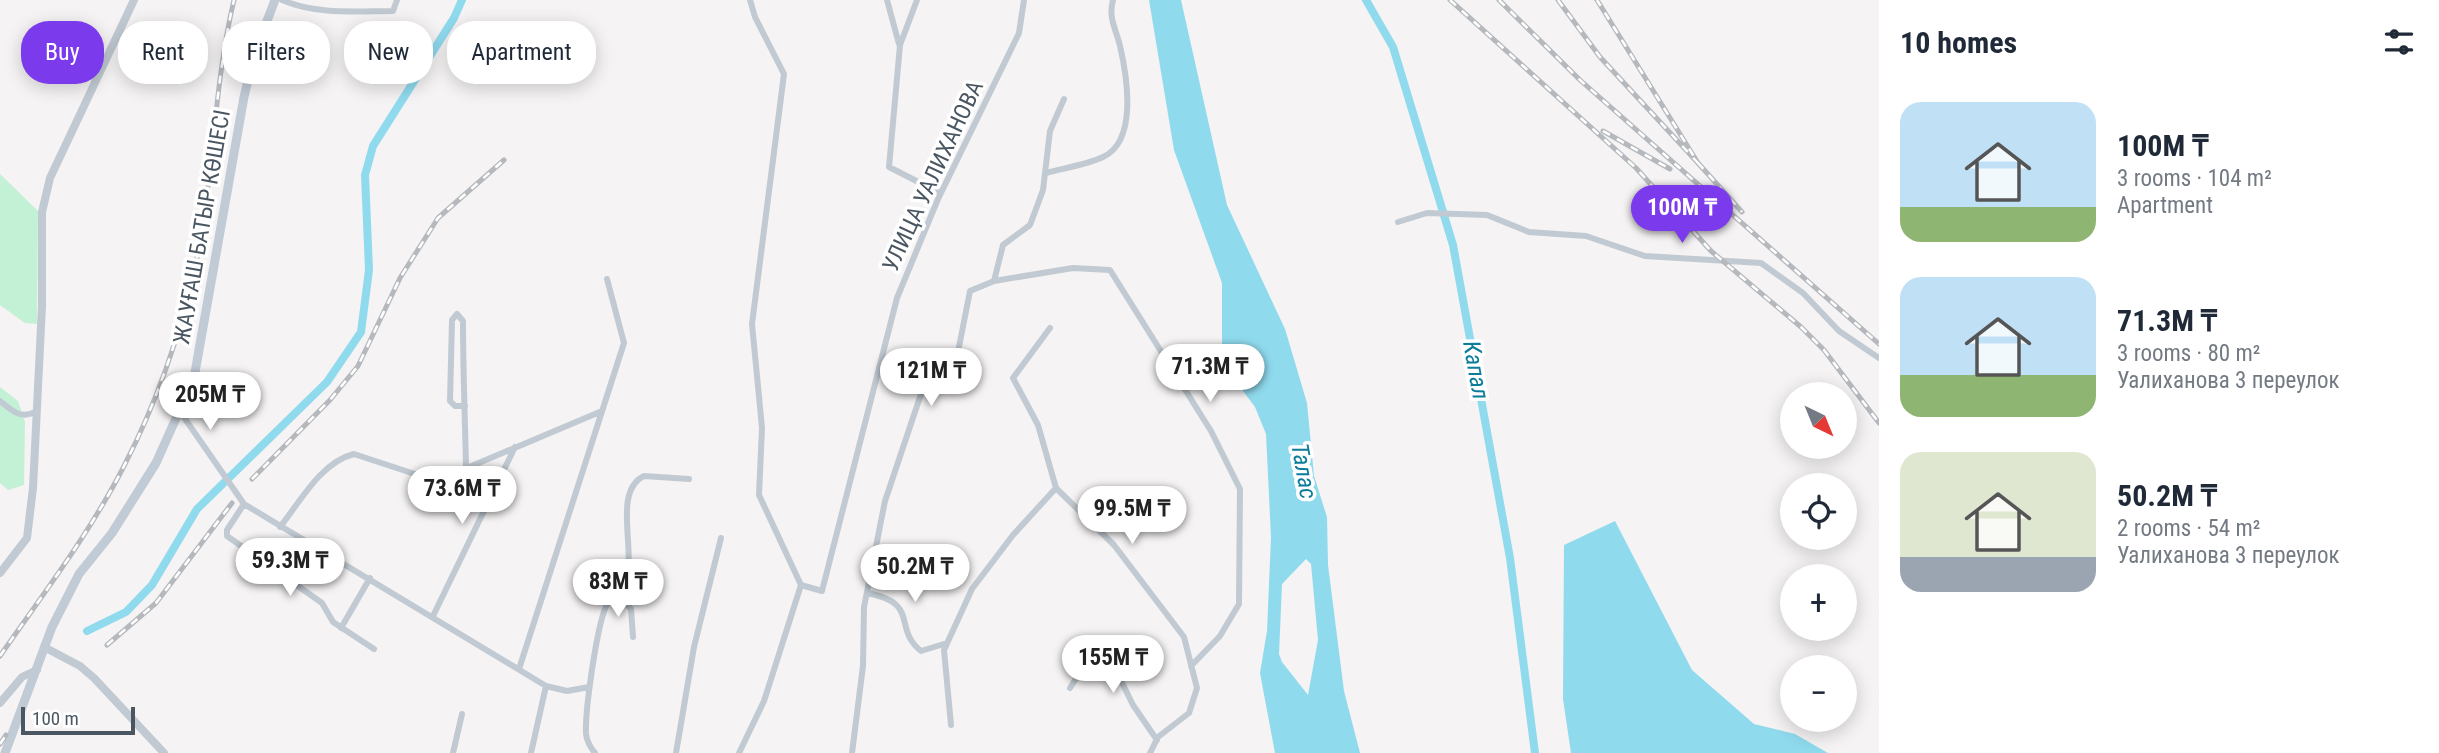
<!DOCTYPE html>
<html lang="en">
<head>
<meta charset="utf-8">
<style>
  :root { --surface:#fff; --page:#f6f6f7; --text:#1f2937; --muted:#747a83; --accent:#7c3aed }
  body { margin:0; font-family:"Roboto Condensed",sans-serif; background:var(--page); color:var(--text); height:100vh; display:flex; flex-direction:column; font-size:26px; white-space:nowrap }
  * { box-sizing:border-box; margin:0 }
  p { font-size:23px; color:var(--muted) }
  .icon { flex:none; width:38px; height:38px; fill:none; stroke:currentColor; stroke-width:2; stroke-linecap:round; stroke-linejoin:round }
  .map { position:relative; flex:1; overflow:hidden }
  .sheet { display:flex; flex-direction:column; background:var(--surface); width:560px }
  .sheet>* { flex:none }
  .top-card { position:absolute; left:21px; top:21px; width:665px; height:63px; display:flex; gap:14px }
  .needle { width:46px; rotate:137deg }
  .buttons { position:absolute; left:1780px; top:382px; display:grid; gap:14px }
  .buttons a { display:grid; place-items:center; width:77px; height:77px; border-radius:50%; background:var(--surface); box-shadow:0 4px 18px #0003; font-size:35px }
  .scale { position:absolute; left:21px; bottom:18px; width:114px; box-sizing:border-box; padding-left:7px; border:4px solid #4a5661; border-top:0; font-size:19px; line-height:24px; white-space:nowrap; color:#4a5661; -webkit-text-stroke:5px #fff; paint-order:stroke }
  .price { position:absolute; translate:-50% -60px; padding:0 16px; border-radius:24px; background:#fff; color:#222; font-size:23px; line-height:46px; filter:drop-shadow(0 2px 4px #0008) }
  .price::after { content:''; position:absolute; left:50%; top:42px; width:21px; height:16px; margin-left:-10px; background:inherit; clip-path:polygon(0 0,100% 0,50% 100%) }
  .price.current { background:var(--accent); color:#fff }
  ul { padding:0; list-style:none }
  li { display:flex; align-items:center; gap:21px; height:175px; padding:0 21px }
  li span { display:grid; place-items:center; flex:none; width:196px; height:140px; border-radius:21px; color:#555 }
  li>.icon { margin-inline-start:auto }
  span .icon { width:84px; height:84px; fill:#fffc; stroke-width:1 }
  li b { font-size:30px }
  h2 { display:flex; justify-content:space-between; align-items:center; height:84px; padding:0 21px; font-size:30px }
  .tag { padding:0 24px; border-radius:28px; background:var(--surface); box-shadow:0 4px 18px #0003; font-size:24px; line-height:63px }
  .tag.current { background:var(--accent); color:#fff }
  main { display:flex; flex:1; min-height:0 }
  .map>svg:first-child { display:block }
</style>
</head>
<body>
<main>
<div class="map">
<svg width="1879" height="753" viewBox="0 0 1879 753">
  <rect width="100%" height="100%" fill="#f5f3f3"/>
  <path fill="#c3f1d5" d="M 0,174 L 38,211 L 37,324 L 25,323 L 0,305 Z
    M 0,387 L 18,401 L 25,422 L 24,485 L 8,490 L 0,483 Z"/>
  <path fill="#90daee" fill-rule="evenodd" d="M 1149,0 L 1181,0 L 1227,205 L 1285,329 L 1307,403 L 1314,476 L 1327,517 L 1328,565 L 1344,691 L 1360,753 L 1275,753 L 1260,673 L 1267,631 L 1271,537 L 1266,434 L 1255,407 L 1228,371 L 1222,357 L 1222,283 L 1174,150 ZM 1306,559 L 1311,564 L 1318,640 L 1308,695 L 1282,662 L 1279,654 L 1282,584 Z
    M 1615,521 L 1692,670 L 1754,724 L 1795,734 L 1828,753 L 1571,753 L 1563,699 L 1564,545 Z"/>
  <g fill="none" stroke-linecap="round" stroke-linejoin="round">
    <path stroke="#90daee" stroke-width="8" d="M 1366,0 L 1393,47 L 1453,245 L 1510,558 L 1535,753
      M 87,631 L 126,612 L 152,585 L 197,509 L 327,382 L 361,332 L 369,270 L 365,175 L 373,146 L 454,18 L 462,0"/>
    <path stroke="#c1cad2" stroke-width="6" d="M 282,0 C 317,15 356,11 393,11 L 397,0
      M 887,0 L 899,44
      M 917,0 L 900,45 L 889,167 L 940,193
      M 1046,173 C 1064,168 1086,165 1103,157 C 1138,141 1127,76 1120,46 C 1116,29 1108,18 1113,0
      M 1398,222 L 1427,213 L 1487,215 L 1529,232 L 1586,236 L 1645,256 L 1761,263 L 1803,293 L 1839,331 L 1879,358
      M 994,281 L 1073,268 L 1110,270 L 1211,431 L 1240,489 L 1239,604 L 1220,636 L 1191,666
      M 1050,328 L 1013,378 L 1038,425 L 1056,488 L 1114,545 L 1184,637 L 1197,688 L 1189,713 L 1158,737 L 1150,753
      M 0,401 C 12,411 21,420 37,411
      M 465,406 L 455,406 L 450,401 L 452,320 L 457,314 L 463,321 C 463,370 465,419 466,467
      M 181,413 L 244,504 L 546,686 L 567,691 L 589,687
      M 244,504 L 227,530 L 227,536 L 322,603 L 333,622 L 374,649
      M 280,527 C 300,502 321,462 354,454 L 436,481 L 602,411
      M 801,585 L 822,591 L 897,298 L 938,199 L 1019,33 L 1024,0
      M 617,593 L 631,609 L 633,637
      M 867,593 C 921,603 892,628 921,651 L 947,643
      M 433,616 L 515,447
      M 341,628 L 370,578
      M 519,669 L 624,343 L 607,279
      M 1070,688 L 1092,653 L 1109,656 L 1133,705 L 1157,740
      M 951,725 L 944,650 L 972,589 L 1013,535 L 1056,488
      M 453,753 L 462,714
      M 531,753 L 546,686
      M 595,753 C 590,747 587,742 586,734 C 585,711 597,621 608,602 C 614,592 623,588 627,576 C 635,548 613,491 644,476 L 689,479
      M 676,753 L 694,647 L 721,538
      M 739,753 L 764,701 L 801,585 L 759,495 L 762,428 L 752,324 L 784,74 L 755,17 L 750,0
      M 852,753 L 863,666 L 864,607 L 885,501 L 921,394 L 957,357 L 970,291 L 994,281 L 1003,245 L 1030,225 L 1043,190 L 1050,131 L 1064,99"/>
    <path stroke="#c1cad2" stroke-width="8" d="M 0,573 L 27,538 L 33,488 L 42,306 L 42,212 L 50,178 L 134,0
      M 44,647 L 80,666 L 94,678 L 164,753
      M 0,703 L 22,677 L 37,670"/>
    <path stroke="#c1cbd6" stroke-width="9" d="M 5,753 L 52,627 L 79,574 L 112,533 L 156,463 L 194,378 L 244,97 L 254,55 L 275,0"/>
    <defs>
      <path id="rail" d="M 1450,0 L 1636,168 L 1711,251 L 1801,327 L 1824,350 L 1879,423
        M 1499,0 L 1580,80 L 1879,344
        M 1558,0 L 1600,57 L 1698,163 L 1597,0
        M 1603,131 L 1670,169
        M 1698,163 L 1742,212
        M 252,479 L 330,400 L 358,366 L 400,278 L 438,218 L 504,160
        M 107,645 L 156,603 L 232,503
        M 0,656 C 43,594 90,533 124,466 C 156,404 180,335 195,267 C 214,179 213,88 234,0
        M 0,744 L 6,735"/>
    </defs>
    <use href="#rail" stroke="#b5b8bd" stroke-width="5"/>
    <use href="#rail" stroke="#fff" stroke-width="2.5" stroke-dasharray="8" stroke-linecap="butt"/>
  </g>
  <g text-anchor="middle" dominant-baseline="central" stroke-width="7" stroke-linejoin="round" paint-order="stroke">
    <g font-size="23" fill="#4a5661" stroke="#fff">
      <text transform="translate(933 176) rotate(-65)">УЛИЦА УАЛИХАНОВА</text>
      <text transform="translate(202 227) rotate(-80)">ЖАУҒАШ БАТЫР КӨШЕСІ</text>
    </g>
    <g font-size="24" font-style="italic" fill="#0c7c9b" stroke="#fff">
      <text transform="translate(1476 370) rotate(80)">Капал</text>
      <text transform="translate(1304 471) rotate(80)">Талас</text>
    </g>
  </g>
</svg>
<div class="buttons">
<a><svg class="needle" viewBox="-14 -14 28 28"><path d="M0-13l5 13h-10z" fill="#e53935"/><path d="M0 13l5-13h-10z" fill="#747a83"/></svg></a>
<a><svg class="icon" aria-label="locate" viewBox="0 0 24 24"><circle cx="12" cy="12" r="6"/><path d="M12 2v4M12 18v4M2 12h4M18 12h4"/></svg></a>
<a>+</a>
<a>−</a>
</div>
<div class="scale">100 m</div>
<b class="price current" style="left:1682px;top:245px">100M ₸</b>
<b class="price" style="left:1210px;top:404px">71.3M ₸</b>
<b class="price" style="left:931px;top:408px">121M ₸</b>
<b class="price" style="left:210px;top:432px">205M ₸</b>
<b class="price" style="left:462px;top:526px">73.6M ₸</b>
<b class="price" style="left:1132px;top:546px">99.5M ₸</b>
<b class="price" style="left:290px;top:598px">59.3M ₸</b>
<b class="price" style="left:915px;top:604px">50.2M ₸</b>
<b class="price" style="left:618px;top:619px">83M ₸</b>
<b class="price" style="left:1113px;top:695px">155M ₸</b>
<div class="top-card">
<a class="tag current">Buy</a>
<a class="tag">Rent</a>
<a class="tag">Filters</a>
<a class="tag">New</a>
<a class="tag">Apartment</a>
</div>
</div>
<section class="sheet">
<h2>10 homes<svg class="icon" aria-label="filters" viewBox="0 0 24 24"><path d="M4 7h16M4 17h16"/><circle cx="9" cy="7" r="2"/><circle cx="15" cy="17" r="2"/></svg></h2>
<ul>
<li><span style="background:linear-gradient(#bfe0f5 75%,#8fb573 0)"><svg class="icon" aria-label="home" viewBox="0 0 24 24"><path d="M3 11l9-7 9 7M6 9v11h12V9"/></svg></span><div><b>100M ₸</b><p>3 rooms · 104 m²</p><p>Apartment</p></div></li>
<li><span style="background:linear-gradient(#bfe0f5 70%,#8fb573 0)"><svg class="icon" aria-label="home" viewBox="0 0 24 24"><path d="M3 11l9-7 9 7M6 9v11h12V9"/></svg></span><div><b>71.3M ₸</b><p>3 rooms · 80 m²</p><p>Уалиханова 3 переулок</p></div></li>
<li><span style="background:linear-gradient(#dfe7d0 75%,#9aa5b1 0)"><svg class="icon" aria-label="home" viewBox="0 0 24 24"><path d="M3 11l9-7 9 7M6 9v11h12V9"/></svg></span><div><b>50.2M ₸</b><p>2 rooms · 54 m²</p><p>Уалиханова 3 переулок</p></div></li>
</ul>
</section>
</main>
</body>
</html>
